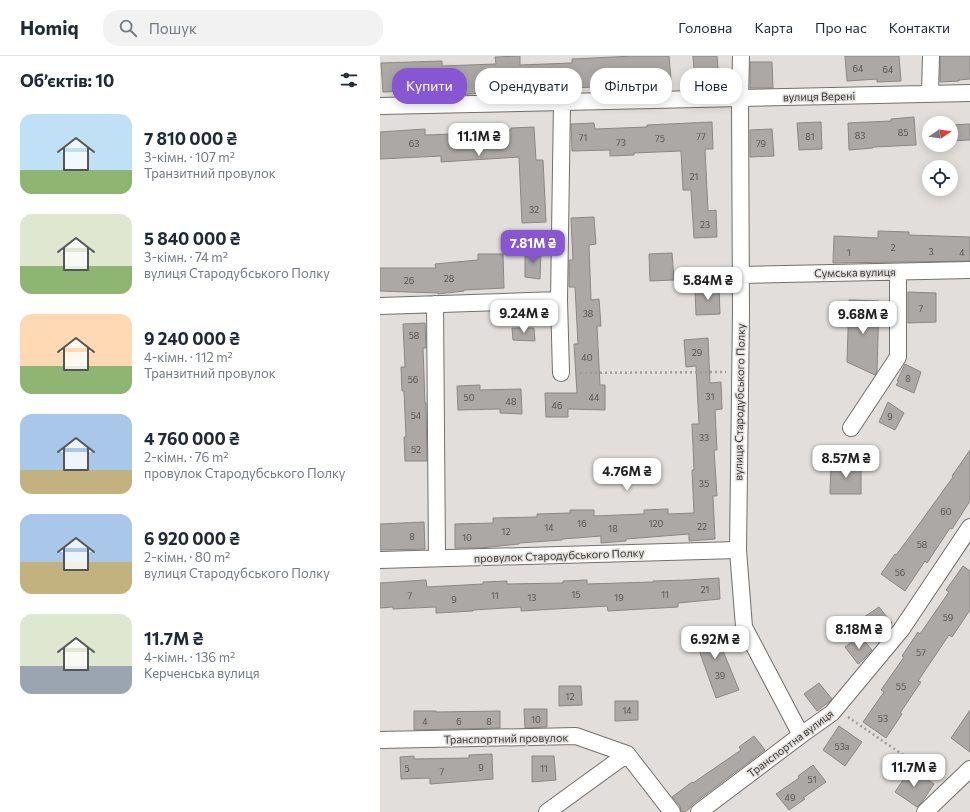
<!DOCTYPE html>
<html lang="uk">
<head>
<meta charset="utf-8">
<style>
  :root { --surface:#fff; --page:#f2f2f3; --text:#1f2937; --muted:#747a83; --line:#e0e1e3; --accent:#8657d0 }
  body { margin:0; font-family:Commissioner,sans-serif; background:var(--page); color:var(--text); height:100vh; display:flex; flex-direction:column; font-size:15px; white-space:nowrap }
  * { box-sizing:border-box; margin:0 }
  p { font-size:13px; color:var(--muted) }
  .icon { flex:none; width:22px; height:22px; fill:none; stroke:currentColor; stroke-width:2; stroke-linecap:round; stroke-linejoin:round }
  .map { position:relative; flex:1; overflow:hidden }
  .side { display:flex; flex-direction:column; background:var(--surface); width:380px }
  .side>* { flex:none }
  .banner { position:absolute; left:12px; top:12px; width:380px; height:36px; display:flex; gap:8px }
  .needle { width:26px; rotate:77deg }
  .controls { position:absolute; left:542px; top:60px; display:grid; gap:8px }
  .controls a { display:grid; place-items:center; width:36px; height:36px; border-radius:50%; background:var(--surface); box-shadow:0 2px 10px #0003; font-size:20px }
  .price { position:absolute; translate:-50% -34px; padding:0 9px; border-radius:8px; background:#fff; color:#222; font-size:13px; line-height:26px; filter:drop-shadow(0 1px 2px #0008) }
  .price::after { content:''; position:absolute; left:50%; top:24px; width:12px; height:9px; margin-left:-6px; background:inherit; clip-path:polygon(0 0,100% 0,50% 100%) }
  .price.on { background:var(--accent); color:#fff }
  ul { padding:0; list-style:none }
  li { display:flex; align-items:center; gap:12px; height:100px; padding:0 20px }
  li span { display:grid; place-items:center; flex:none; width:112px; height:80px; border-radius:12px; color:#555 }
  li>.icon { margin-inline-start:auto }
  span .icon { width:48px; height:48px; fill:#fffc; stroke-width:1 }
  li b { font-size:17px }
  h2 { display:flex; justify-content:space-between; align-items:center; height:48px; padding:0 20px; font-size:17px }
  .tag { padding:0 14px; border-radius:16px; background:var(--surface); box-shadow:0 2px 10px #0003; font-size:14px; line-height:36px }
  .tag.on { background:var(--accent); color:#fff }
  header { display:flex; align-items:center; gap:24px; box-sizing:border-box; height:56px; padding:0 20px; background:var(--surface); border-bottom:1px solid var(--line) }
  header strong { font-size:19px }
  nav { display:flex; gap:22px; margin-inline-start:auto; font-size:14px }
  .search { width:280px; height:36px; background:var(--page); display:flex; align-items:center; gap:10px; box-sizing:border-box; padding:0 14px; border-radius:16px; color:var(--muted); font-size:15px }
  main { display:flex; flex:1; min-height:0 }
  .map>svg:first-child { display:block }
</style>
</head>
<body>
<header>
<strong>Homiq</strong>
<div class="search"><svg class="icon" aria-label="search" viewBox="0 0 24 24"><circle cx="10" cy="10" r="6"/><path d="M15 15l6 6"/></svg>Пошук</div>
<nav><a>Головна</a><a>Карта</a><a>Про нас</a><a>Контакти</a></nav>
</header>
<main>
<section class="side">
<h2>Об’єктів: 10<svg class="icon" aria-label="filters" viewBox="0 0 24 24"><path d="M4 7h16M4 17h16"/><circle cx="9" cy="7" r="2"/><circle cx="15" cy="17" r="2"/></svg></h2>
<ul>
<li><span style="background:linear-gradient(#bfe0f5 70%,#8fb573 0)"><svg class="icon" aria-label="home" viewBox="0 0 24 24"><path d="M3 11l9-7 9 7M6 9v11h12V9"/></svg></span><div><b>7 810 000 ₴</b><p>3-кімн. · 107 m²</p><p>Транзитний провулок</p></div></li>
<li><span style="background:linear-gradient(#dfe7d0 65%,#8fb573 0)"><svg class="icon" aria-label="home" viewBox="0 0 24 24"><path d="M3 11l9-7 9 7M6 9v11h12V9"/></svg></span><div><b>5 840 000 ₴</b><p>3-кімн. · 74 m²</p><p>вулиця Стародубського Полку</p></div></li>
<li><span style="background:linear-gradient(#ffd9b3 65%,#8fb573 0)"><svg class="icon" aria-label="home" viewBox="0 0 24 24"><path d="M3 11l9-7 9 7M6 9v11h12V9"/></svg></span><div><b>9 240 000 ₴</b><p>4-кімн. · 112 m²</p><p>Транзитний провулок</p></div></li>
<li><span style="background:linear-gradient(#a9c7e8 70%,#c2b280 0)"><svg class="icon" aria-label="home" viewBox="0 0 24 24"><path d="M3 11l9-7 9 7M6 9v11h12V9"/></svg></span><div><b>4 760 000 ₴</b><p>2-кімн. · 76 m²</p><p>провулок Стародубського Полку</p></div></li>
<li><span style="background:linear-gradient(#a9c7e8 60%,#c2b280 0)"><svg class="icon" aria-label="home" viewBox="0 0 24 24"><path d="M3 11l9-7 9 7M6 9v11h12V9"/></svg></span><div><b>6 920 000 ₴</b><p>2-кімн. · 80 m²</p><p>вулиця Стародубського Полку</p></div></li>
<li><span style="background:linear-gradient(#dfe7d0 65%,#9aa5b1 0)"><svg class="icon" aria-label="home" viewBox="0 0 24 24"><path d="M3 11l9-7 9 7M6 9v11h12V9"/></svg></span><div><b>11.7M ₴</b><p>4-кімн. · 136 m²</p><p>Керченська вулиця</p></div></li>
</ul>
</section>
<div class="map">
<svg width="590" height="756" viewBox="0 0 590 756">
  <rect width="100%" height="100%" fill="#e1dedb"/>
  <path fill="#aba8a5" stroke="#8a8784" d="M 140,0 L 140,9 L 192,7 L 192,3 L 254,0 L 289,0 L 291,24 L 249,26 L 249,29 L 176,33 L 176,36 L 173,37 L 152,37 L 151,28 L 101,31 L 102,37 L 78,39 L 77,33 L 3,36 L 1,7 L 62,5 L 62,10 L 116,8 L 115,1 Z
    M 313,0 L 337,0 L 339,23 L 315,24 Z
    M 465,0 L 519,0 L 521,25 L 497,26 L 497,23 L 467,25 Z
    M 560,0 L 590,0 L 590,23 L 579,24 L 579,25 L 560,26 Z
    M 370,6 L 392,6 L 393,32 L 370,32 Z
    M 534,61 L 536,89 L 493,91 L 493,92 L 469,94 L 468,67 L 511,65 L 511,63 Z
    M 332,66 L 333,93 L 325,93 L 328,155 L 336,154 L 337,181 L 314,182 L 311,134 L 303,134 L 301,95 L 254,97 L 254,99 L 230,100 L 230,94 L 192,95 L 191,68 L 214,67 L 215,73 L 267,71 L 267,69 Z
    M 441,66 L 442,93 L 419,94 L 417,67 Z
    M 590,68 L 590,84 L 571,85 L 571,69 Z
    M 154,71 L 156,104 L 163,104 L 166,166 L 142,167 L 139,101 L 61,106 L 61,100 L 0,103 L 0,76 L 45,73 L 45,79 L 98,77 L 97,76 L 131,74 L 131,72 Z
    M 392,73 L 394,100 L 370,101 L 370,74 Z
    M 214,161 L 216,188 L 209,189 L 211,244 L 219,243 L 221,270 L 217,270 L 220,329 L 225,329 L 225,354 L 188,353 L 188,361 L 166,361 L 165,337 L 197,337 L 194,288 L 198,288 L 195,231 L 189,231 L 189,204 L 193,204 L 191,162 Z
    M 498,175 L 529,176 L 529,179 L 590,181 L 590,205 L 453,207 L 454,180 L 498,182 Z
    M 145,194 L 161,195 L 160,223 L 145,221 Z
    M 292,197 L 294,224 L 270,225 L 269,198 Z
    M 98,198 L 123,198 L 124,232 L 84,234 L 84,235 L 58,238 L 58,237 L 0,235 L 0,212 L 56,212 L 55,208 L 98,204 Z
    M 339,231 L 340,258 L 316,259 L 315,232 Z
    M 528,236 L 556,237 L 556,266 L 528,267 Z
    M 469,244 L 499,245 L 497,315 L 495,319 L 467,306 Z
    M 45,267 L 46,292 L 43,292 L 45,347 L 46,347 L 47,405 L 25,405 L 24,381 L 26,381 L 24,335 L 22,335 L 21,311 L 25,311 L 23,268 Z
    M 132,272 L 154,272 L 155,285 L 133,284 Z
    M 328,282 L 330,327 L 341,326 L 342,353 L 335,354 L 337,394 L 334,394 L 337,440 L 333,440 L 335,483 L 309,485 L 309,478 L 246,483 L 246,485 L 221,487 L 221,480 L 182,483 L 182,484 L 139,487 L 139,488 L 100,492 L 75,492 L 75,468 L 113,467 L 113,462 L 157,461 L 157,458 L 190,457 L 190,454 L 214,454 L 214,460 L 264,458 L 264,454 L 288,453 L 288,458 L 314,457 L 312,414 L 314,414 L 312,368 L 319,368 L 316,310 L 306,311 L 304,284 Z
    M 525,308 L 541,316 L 534,337 L 516,329 L 519,325 L 517,325 Z
    M 100,329 L 100,334 L 141,333 L 142,358 L 120,357 L 120,353 L 78,354 L 77,330 Z
    M 508,346 L 524,357 L 515,374 L 499,366 Z
    M 590,394 L 590,445 L 572,473 L 570,472 L 547,507 L 545,505 L 525,535 L 501,518 L 515,498 L 516,499 L 537,471 L 573,421 L 572,420 Z
    M 451,407 L 481,409 L 481,438 L 450,438 Z
    M 44,466 L 45,493 L 0,494 L 0,468 Z
    M 583,510 L 590,515 L 590,554 L 572,581 L 569,579 L 538,625 L 541,626 L 520,657 L 522,658 L 506,682 L 483,666 L 504,636 L 501,634 L 524,601 L 522,600 L 538,576 L 540,578 L 569,536 L 566,534 Z
    M 339,522 L 340,543 L 298,547 L 298,551 L 228,555 L 227,550 L 141,555 L 141,551 L 93,554 L 93,555 L 56,557 L 56,551 L 13,553 L 13,551 L 0,552 L 0,527 L 46,524 L 47,531 L 103,528 L 103,526 L 127,525 L 127,528 L 183,527 L 183,525 L 207,524 L 207,528 L 273,526 L 273,525 L 307,524 Z
    M 499,551 L 512,567 L 497,578 L 484,561 Z
    M 341,571 L 343,595 L 359,634 L 336,642 L 319,594 L 313,595 L 312,574 Z
    M 480,580 L 492,594 L 484,603 L 478,608 L 465,591 Z
    M 439,627 L 452,643 L 449,646 L 437,655 L 424,638 Z
    M 179,630 L 201,630 L 202,649 L 179,650 Z
    M 235,645 L 258,645 L 258,664 L 235,665 Z
    M 144,653 L 167,653 L 167,671 L 145,672 Z
    M 590,654 L 590,696 L 571,682 Z
    M 34,655 L 56,655 L 56,656 L 120,655 L 120,672 L 34,674 Z
    M 459,670 L 482,686 L 465,710 L 443,694 Z
    M 374,680 L 385,694 L 313,748 L 310,752 L 305,756 L 301,756 L 300,750 L 292,741 L 312,726 L 313,727 L 361,694 L 359,691 Z
    M 112,698 L 113,723 L 50,728 L 50,722 L 21,723 L 20,701 L 34,700 L 34,703 L 89,702 L 89,699 Z
    M 152,700 L 174,700 L 176,724 L 152,726 Z
    M 433,709 L 446,726 L 423,742 L 425,743 L 409,754 L 396,738 L 419,722 L 418,720 Z
    M 531,712 L 554,728 L 542,746 L 537,751 L 515,736 Z"/>
  <g fill="none" stroke-linecap="round" stroke-linejoin="round">
    <defs>
      <path id="minor" d="M 361,0 L 360,42 L 361,256 L 358,494 L 364,571 L 421,679
        M 550,37 L 551,0
        M 0,50 L 590,37
        M 360,219 L 590,214
        M 179,244 L 181,317
        M 55,248 L 57,502
        M 0,250 L 179,244 L 182,46
        M 471,372 L 518,301 L 518,216
        M 0,504 L 358,494
        M 0,684 L 196,680 L 247,698
        M 247,698 L 292,756
        M 167,756 L 247,698
        M 319,756 L 421,679 L 452,657 L 521,574 L 590,471
        M 545,756 L 590,713"/>
    </defs>
    <use href="#minor" stroke="#73706d" stroke-width="18"/>
    <path stroke="#9f9d9a" stroke-width="2.5" stroke-dasharray="2 3" stroke-linecap="butt" d="M 195,317 L 346,316
      M 468,661 L 558,723"/>
    <use href="#minor" stroke="#fff" stroke-width="16"/>
  </g>
  <g text-anchor="middle" dominant-baseline="central" stroke-width="3" stroke-linejoin="round" paint-order="stroke">
    <g font-size="9" fill="#565552">
      <text x="478" y="12">64</text>
      <text x="508" y="13">64</text>
      <text x="523" y="76">85</text>
      <text x="480" y="79">83</text>
      <text x="321" y="80">77</text>
      <text x="430" y="80">81</text>
      <text x="203" y="81">71</text>
      <text x="280" y="82">75</text>
      <text x="241" y="86">73</text>
      <text x="34" y="87">63</text>
      <text x="381" y="87">79</text>
      <text x="314" y="120">21</text>
      <text x="154" y="153">32</text>
      <text x="325" y="168">23</text>
      <text x="513" y="191">2</text>
      <text x="551" y="195">3</text>
      <text x="469" y="196">1</text>
      <text x="582" y="196">4</text>
      <text x="69" y="222">28</text>
      <text x="29" y="224">26</text>
      <text x="541" y="252">7</text>
      <text x="208" y="257">38</text>
      <text x="34" y="279">58</text>
      <text x="317" y="296">29</text>
      <text x="207" y="301">40</text>
      <text x="528" y="322">8</text>
      <text x="33" y="323">56</text>
      <text x="330" y="340">31</text>
      <text x="89" y="341">50</text>
      <text x="214" y="341">44</text>
      <text x="131" y="345">48</text>
      <text x="177" y="349">46</text>
      <text x="36" y="359">54</text>
      <text x="510" y="360">9</text>
      <text x="324" y="381">33</text>
      <text x="36" y="393">52</text>
      <text x="324" y="427">35</text>
      <text x="566" y="455">60</text>
      <text x="202" y="467">16</text>
      <text x="276" y="467">120</text>
      <text x="322" y="470">22</text>
      <text x="169" y="471">14</text>
      <text x="233" y="472">18</text>
      <text x="126" y="475">12</text>
      <text x="32" y="480">8</text>
      <text x="87" y="481">10</text>
      <text x="542" y="488">58</text>
      <text x="520" y="516">56</text>
      <text x="325" y="533">21</text>
      <text x="196" y="538">15</text>
      <text x="285" y="538">11</text>
      <text x="30" y="539">7</text>
      <text x="115" y="539">11</text>
      <text x="152" y="541">13</text>
      <text x="239" y="541">19</text>
      <text x="74" y="543">9</text>
      <text x="568" y="561">59</text>
      <text x="541" y="596">57</text>
      <text x="340" y="619">39</text>
      <text x="521" y="630">55</text>
      <text x="190" y="640">12</text>
      <text x="247" y="654">14</text>
      <text x="503" y="662">53</text>
      <text x="156" y="663">10</text>
      <text x="45" y="665">4</text>
      <text x="79" y="665">6</text>
      <text x="109" y="665">8</text>
      <text x="462" y="690">53а</text>
      <text x="101" y="711">9</text>
      <text x="27" y="712">5</text>
      <text x="164" y="712">11</text>
      <text x="62" y="715">7</text>
      <text x="432" y="723">51</text>
      <text x="410" y="741">49</text>
    </g>
    <g font-size="11" fill="#3a3937" stroke="#e1dedb">
      <text transform="translate(439 40) rotate(-1)">вулиця Верені</text>
      <text transform="translate(475 216) rotate(-1)">Сумська вулиця</text>
      <text transform="translate(359 346) rotate(-89)">вулиця Стародубського Полку</text>
      <text transform="translate(179 499) rotate(-2)">провулок Стародубського Полку</text>
      <text transform="translate(126 682) rotate(-1)">Транспортний провулок</text>
      <text transform="translate(410 687) rotate(-37)">Транспортна вулиця</text>
    </g>
  </g>
</svg>
<div class="controls">
<a><svg class="needle" viewBox="-14 -14 28 28"><path d="M0-13l5 13h-10z" fill="#e53935"/><path d="M0 13l5-13h-10z" fill="#747a83"/></svg></a>
<a><svg class="icon" aria-label="locate" viewBox="0 0 24 24"><circle cx="12" cy="12" r="6"/><path d="M12 2v4M12 18v4M2 12h4M18 12h4"/></svg></a>
</div>
<b class="price" style="left:99px;top:101px">11.1M ₴</b>
<b class="price on" style="left:153px;top:208px">7.81M ₴</b>
<b class="price" style="left:328px;top:245px">5.84M ₴</b>
<b class="price" style="left:144px;top:278px">9.24M ₴</b>
<b class="price" style="left:483px;top:279px">9.68M ₴</b>
<b class="price" style="left:466px;top:423px">8.57M ₴</b>
<b class="price" style="left:247px;top:436px">4.76M ₴</b>
<b class="price" style="left:479px;top:594px">8.18M ₴</b>
<b class="price" style="left:335px;top:604px">6.92M ₴</b>
<b class="price" style="left:534px;top:732px">11.7M ₴</b>
<div class="banner">
<a class="tag on">Купити</a>
<a class="tag">Орендувати</a>
<a class="tag">Фільтри</a>
<a class="tag">Нове</a>
</div>
</div>
</main>
</body>
</html>
